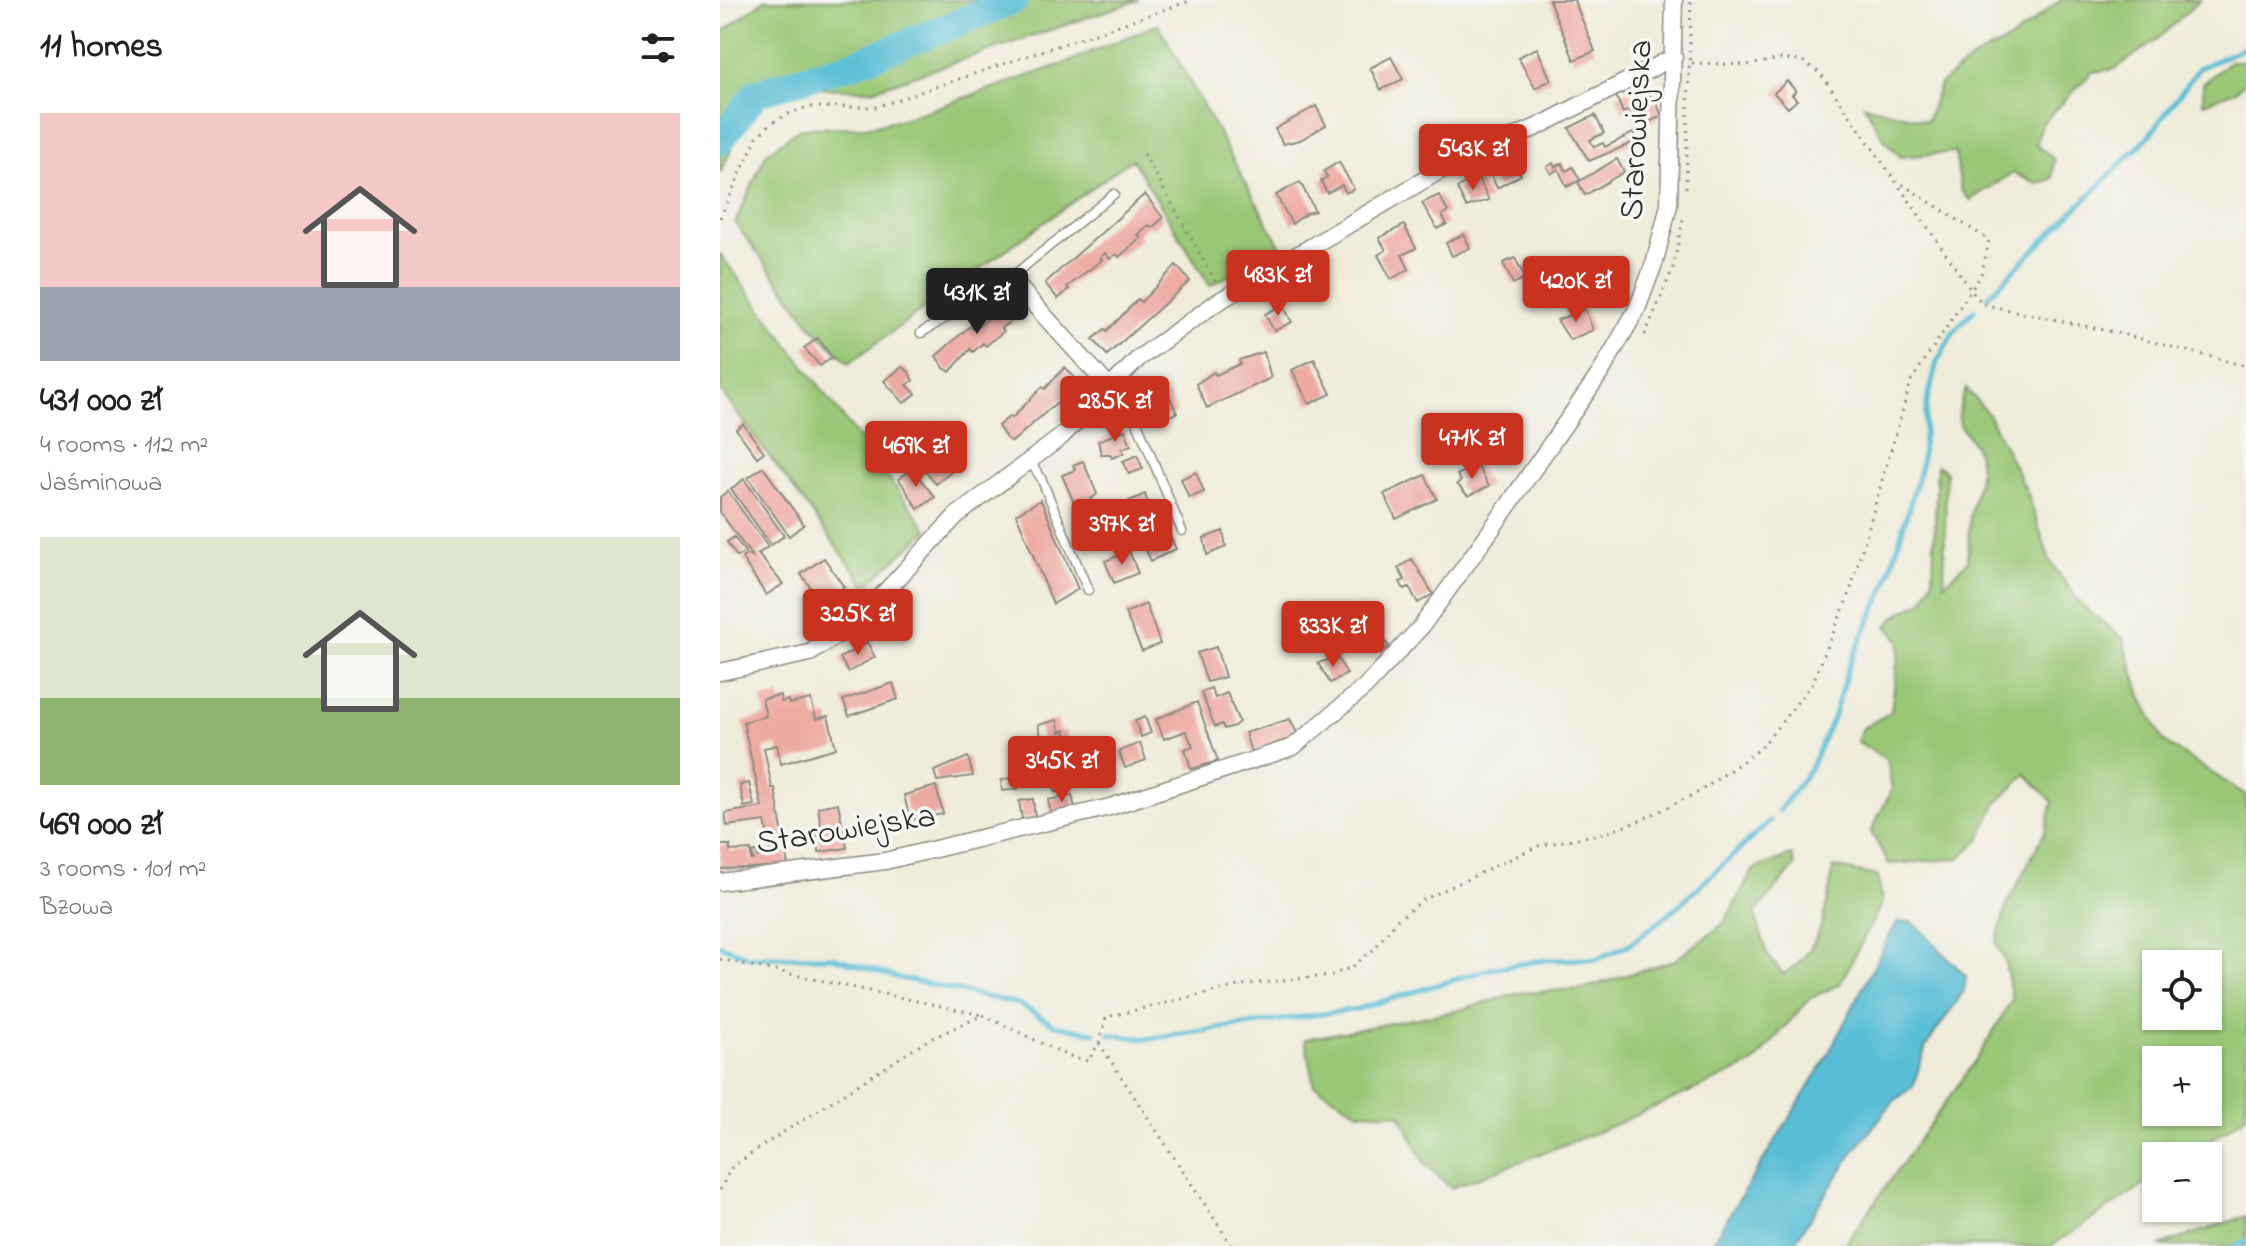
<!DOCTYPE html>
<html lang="en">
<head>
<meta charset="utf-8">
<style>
  :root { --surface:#fff; --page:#f6f6f6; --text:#202124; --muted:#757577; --accent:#c8321e }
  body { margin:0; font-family:"Indie Flower",sans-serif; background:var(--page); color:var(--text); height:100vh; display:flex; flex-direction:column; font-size:30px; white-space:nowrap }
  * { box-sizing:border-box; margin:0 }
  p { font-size:26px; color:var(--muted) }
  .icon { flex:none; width:44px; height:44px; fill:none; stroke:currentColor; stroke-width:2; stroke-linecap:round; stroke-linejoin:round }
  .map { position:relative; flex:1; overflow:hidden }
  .sheet { display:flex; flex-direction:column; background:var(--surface); width:720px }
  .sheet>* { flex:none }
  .tools { position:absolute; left:1422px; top:950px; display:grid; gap:16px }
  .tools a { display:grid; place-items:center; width:80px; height:80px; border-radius:0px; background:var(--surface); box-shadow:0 2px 6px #0004; font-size:40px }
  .price { position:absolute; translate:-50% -68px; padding:0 18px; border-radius:8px; background:var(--accent); color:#fff; font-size:26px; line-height:52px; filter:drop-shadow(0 2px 4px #0008) }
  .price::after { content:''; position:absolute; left:50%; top:48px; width:24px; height:18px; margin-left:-12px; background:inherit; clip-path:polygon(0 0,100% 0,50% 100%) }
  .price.active { background:#222; color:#fff }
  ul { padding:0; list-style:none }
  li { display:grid; align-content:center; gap:16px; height:424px; padding:0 40px }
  li span { display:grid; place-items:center; height:248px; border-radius:0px; color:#555 }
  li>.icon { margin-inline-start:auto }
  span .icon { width:144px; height:144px; fill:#fffc; stroke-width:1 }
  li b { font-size:34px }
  h2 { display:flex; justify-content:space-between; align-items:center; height:96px; padding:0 40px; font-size:34px }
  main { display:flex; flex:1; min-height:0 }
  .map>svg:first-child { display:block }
</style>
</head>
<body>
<main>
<section class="sheet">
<h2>11 homes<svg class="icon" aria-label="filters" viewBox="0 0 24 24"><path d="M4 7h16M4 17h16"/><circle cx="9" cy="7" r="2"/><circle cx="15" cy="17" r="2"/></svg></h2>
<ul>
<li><span style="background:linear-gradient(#f6c9c9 70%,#9aa5b1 0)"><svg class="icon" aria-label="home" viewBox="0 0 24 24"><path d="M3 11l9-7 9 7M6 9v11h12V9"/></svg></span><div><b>431 000 zł</b><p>4 rooms · 112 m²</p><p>Jaśminowa</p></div></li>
<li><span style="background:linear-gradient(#dfe7d0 65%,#8fb573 0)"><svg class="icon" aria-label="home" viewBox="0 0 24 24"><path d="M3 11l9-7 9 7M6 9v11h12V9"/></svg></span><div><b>469 000 zł</b><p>3 rooms · 101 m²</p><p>Bzowa</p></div></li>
</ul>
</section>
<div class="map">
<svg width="1526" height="1246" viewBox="0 0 1526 1246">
  <rect width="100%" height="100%" fill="#f6f6f2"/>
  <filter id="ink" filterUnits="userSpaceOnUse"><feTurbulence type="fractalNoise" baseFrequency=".0125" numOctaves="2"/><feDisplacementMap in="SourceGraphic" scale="16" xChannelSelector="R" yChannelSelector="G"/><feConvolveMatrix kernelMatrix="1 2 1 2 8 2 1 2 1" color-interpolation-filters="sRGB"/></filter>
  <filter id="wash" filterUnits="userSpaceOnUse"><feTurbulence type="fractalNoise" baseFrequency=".006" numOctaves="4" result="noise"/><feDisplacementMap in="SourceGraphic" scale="32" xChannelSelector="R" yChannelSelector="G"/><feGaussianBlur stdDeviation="1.8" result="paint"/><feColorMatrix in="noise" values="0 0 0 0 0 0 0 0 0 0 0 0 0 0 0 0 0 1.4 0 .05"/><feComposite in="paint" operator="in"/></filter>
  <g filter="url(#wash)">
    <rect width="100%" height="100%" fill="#efecda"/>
    <path fill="#9ac776" stroke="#627950" stroke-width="2" fill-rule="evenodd" d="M 44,0 L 419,0 L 152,90 L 88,88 L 66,92 L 40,105 L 23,125 L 0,173 L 0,34 Z
      M 1340,0 L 1480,0 L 1440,37 L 1395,69 L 1372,72 L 1322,124 L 1316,145 L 1334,159 L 1332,179 L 1317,184 L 1293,173 L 1250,200 L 1241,190 L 1235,152 L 1181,157 L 1166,142 L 1144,105 L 1207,121 L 1220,84 L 1253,58 L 1290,40 Z
      M 438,24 L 561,247 L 490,286 L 412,159 L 129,363 L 95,330 L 15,223 L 46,154 L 80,128 L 146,127 L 186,118 L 343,64 Z
      M 1510,61 L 1526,61 L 1526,81 L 1516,91 L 1483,103 L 1483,84 Z
      M 0,254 L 208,530 L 146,586 L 0,390 Z
      M 1246,388 L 1268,414 L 1307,492 L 1330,561 L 1362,606 L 1403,638 L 1422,699 L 1444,742 L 1526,795 L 1526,1116 L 1467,1156 L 1436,1156 L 1436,1177 L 1331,1246 L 1124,1246 L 1259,1055 L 1292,1000 L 1285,961 L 1276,943 L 1288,902 L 1325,832 L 1333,802 L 1306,774 L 1276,804 L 1260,839 L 1238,859 L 1169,864 L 1151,832 L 1172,789 L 1167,760 L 1137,741 L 1143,728 L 1171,712 L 1180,641 L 1167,626 L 1179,613 L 1203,602 L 1213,579 L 1217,465 L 1226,472 L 1224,584 L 1248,561 C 1249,547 1248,532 1250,518 C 1252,499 1261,482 1259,462 C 1256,429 1225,437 1246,388 ZM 1436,964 L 1488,964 L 1488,1016 L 1436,1016 ZM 1436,1060 L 1488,1060 L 1488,1112 L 1436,1112 Z
      M 1072,855 L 1075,866 L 1035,913 L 1047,954 L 1063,974 C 1101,954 1108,906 1113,867 L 1158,876 L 1162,903 L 1120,984 L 1089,999 L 1033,1064 L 880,1131 L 731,1188 L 705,1164 L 680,1114 L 639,1112 L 594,1085 L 585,1039 L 735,1011 L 800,993 L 862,989 L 955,960 L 1004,923 L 1034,869 Z
      M 1526,1216 L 1526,1246 L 1439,1246 Z"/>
    <path fill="#58bed6" stroke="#427480" stroke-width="2" d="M 1177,922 L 1193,922 L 1246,976 L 1244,991 L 1206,1046 L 1193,1086 L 1173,1102 L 1134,1151 L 1072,1246 L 990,1246 L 1103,1064 Z"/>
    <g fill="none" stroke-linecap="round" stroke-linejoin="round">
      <path stroke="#58bed6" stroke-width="5" d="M 1267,297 L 1428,137 L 1479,68 L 1526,47
        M 1059,811 L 1090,769 L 1113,718 L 1129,665 L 1166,586 L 1201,466 L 1207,403 L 1217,362 L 1234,331 L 1254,310
        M 0,945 L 28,957 L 113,957 L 175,977 L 299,1004 L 335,1025 L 375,1033
        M 389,1034 L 426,1039 L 637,1009 L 770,969 L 824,960 L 878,959 L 912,943 L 955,909 L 1050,821
        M 1514,1246 L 1526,1242"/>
      <path stroke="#58bed6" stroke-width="28" d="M 0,141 L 36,93 L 136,63 L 295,0"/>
    </g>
    <g id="blocks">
      <path fill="#edaaa1" d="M 829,0 L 854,0 L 875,51 L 854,60 Z
        M 817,48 L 831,80 L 815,88 L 798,57 Z
        M 671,57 L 683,79 L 661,90 L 650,68 Z
        M 1067,81 L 1076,91 L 1072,95 L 1077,100 L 1068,108 L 1054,93 Z
        M 925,83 L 932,100 L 903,113 L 896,96 Z
        M 935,100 L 942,116 L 919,127 L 911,110 Z
        M 596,106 L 606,125 L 580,140 L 563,144 L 555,129 Z
        M 875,115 L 884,133 L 870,140 L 874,147 L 883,143 L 885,147 L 913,133 L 917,141 L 869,161 L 849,128 Z
        M 792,156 L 801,175 L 777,188 L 768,169 Z
        M 897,159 L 904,172 L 865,195 L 858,182 Z
        M 619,162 L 634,189 L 626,193 L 622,185 L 607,193 L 601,181 L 607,177 L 604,171 Z
        M 833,163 L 835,167 L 842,163 L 846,171 L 853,167 L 860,180 L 847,187 L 838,169 L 831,174 L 827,167 Z
        M 757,175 L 769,200 L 746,207 L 737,188 Z
        M 580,182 L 595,211 L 587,213 L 572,224 L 556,195 Z
        M 425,194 L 443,218 L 432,228 L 429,225 L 423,230 L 418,235 L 421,238 L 399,257 L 396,254 L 390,259 L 385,253 L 380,258 L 382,260 L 347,287 L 349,289 L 338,299 L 325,283 Z
        M 719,195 L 728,212 L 722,215 L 727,224 L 717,229 L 702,203 Z
        M 684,225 L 696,248 L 682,255 L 689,269 L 671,279 L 658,255 L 666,250 L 659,238 Z
        M 744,234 L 750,248 L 732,256 L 726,243 Z
        M 795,258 L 805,278 L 793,284 L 783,263 Z
        M 456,265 L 470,281 L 387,355 L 373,339 L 385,329 L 387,331 L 418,299 L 421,302 L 426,297 Z
        M 286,300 L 300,316 L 281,328 L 284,331 L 266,346 L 263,343 L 253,352 L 250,349 L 230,372 L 224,368 L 216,356 L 250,326 L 253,329 L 262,324 Z
        M 563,305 L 572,322 L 554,331 L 545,314 Z
        M 865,309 L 873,330 L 850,340 L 837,320 Z
        M 98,338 L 112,357 L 100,366 L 84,348 Z
        M 544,352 L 551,378 L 487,408 L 476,384 L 494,372 L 496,375 L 520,364 L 519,360 Z
        M 594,359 L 611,394 L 589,404 L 572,370 Z
        M 182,367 L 189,372 L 193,381 L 187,385 L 196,394 L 184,403 L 164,381 Z
        M 345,367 L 359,383 L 292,442 L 286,438 L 278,426 L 290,416 L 292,418 L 322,387 L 325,389 Z
        M 449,395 L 457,413 L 438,421 L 430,403 Z
        M 23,424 L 44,452 L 37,457 L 16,429 Z
        M 786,425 L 795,443 L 758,462 L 749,444 Z
        M 405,430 L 411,445 L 402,449 L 404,453 L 392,458 L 390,454 L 381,454 L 378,441 Z
        M 417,455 L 423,469 L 409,474 L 403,461 Z
        M 215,457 L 232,471 L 216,484 L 202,467 Z
        M 363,461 L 377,494 L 369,501 L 354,503 L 342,475 L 355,470 L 353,465 Z
        M 757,465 L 769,486 L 748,496 L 737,484 L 741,481 L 737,475 Z
        M 43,467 L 84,525 L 69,536 L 28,478 Z
        M 192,469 L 215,497 L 198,509 L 179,479 Z
        M 476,472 L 484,492 L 469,498 L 461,479 Z
        M 705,475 L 717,499 L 676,519 L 664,494 Z
        M 24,479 L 64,536 L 51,545 L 11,489 Z
        M 8,491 L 48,547 L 38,554 L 63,584 L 46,595 L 22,558 L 27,555 L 33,558 L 0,512 L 0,497 Z
        M 425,494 L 436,530 L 421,536 L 403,504 Z
        M 321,500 L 358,589 L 333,604 L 296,514 Z
        M 379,516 L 390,541 L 373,548 L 365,522 Z
        M 503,531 L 506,547 L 487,555 L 484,538 Z
        M 14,537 L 25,552 L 17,557 L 7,542 Z
        M 451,538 L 456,549 L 431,561 L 426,550 Z
        M 409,551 L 418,573 L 394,583 L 385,561 Z
        M 104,558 L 124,587 L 102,603 L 81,574 Z
        M 692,559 L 713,594 L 698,603 L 689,587 L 684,589 L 680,582 L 685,580 L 678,568 Z
        M 426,604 L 440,644 L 422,651 L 405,613 Z
        M 612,613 L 622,632 L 614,636 L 610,628 L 603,632 L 598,621 Z
        M 658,634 L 669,646 L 661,653 L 649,641 Z
        M 147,642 L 155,657 L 128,672 L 120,658 Z
        M 496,647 L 505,677 L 487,682 L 477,653 Z
        M 617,657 L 627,674 L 610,683 L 598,663 Z
        M 173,683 L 178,699 L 129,716 L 123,700 Z
        M 491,688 L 495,698 L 507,693 L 519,722 L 514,726 L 504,729 L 502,724 L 495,727 L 481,692 Z
        M 60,695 L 61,702 L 68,700 L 69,704 L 91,699 L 96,719 L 108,716 L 116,748 L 61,764 L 57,745 L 44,748 L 52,788 L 55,788 L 68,866 L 0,869 L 0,845 L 10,845 L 10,851 L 31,850 L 31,860 L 34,860 L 32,853 L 36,852 L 37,857 L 52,855 L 45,821 L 7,826 L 5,813 L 42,807 L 23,722 L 46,716 L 42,699 Z
        M 477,702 L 498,761 L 471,769 L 465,749 L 473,746 L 466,731 L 444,739 L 436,719 Z
        M 425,717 L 431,733 L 421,737 L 415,721 Z
        M 570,719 L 577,733 L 570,739 L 531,752 L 525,733 Z
        M 337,720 L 340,732 L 345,730 L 348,741 L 324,747 L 318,725 Z
        M 420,743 L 426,760 L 405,768 L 399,751 Z
        M 365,754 L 369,776 L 348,781 L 350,789 L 335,792 L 327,762 Z
        M 248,757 L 253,776 L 217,781 L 214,771 Z
        M 296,777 L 298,789 L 282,791 L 281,780 Z
        M 29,783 L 34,805 L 24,807 L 20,785 Z
        M 216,786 L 223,814 L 190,820 L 184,795 Z
        M 352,795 L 355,809 L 331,814 L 328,800 Z
        M 313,799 L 315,817 L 302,819 L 299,801 Z
        M 118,803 L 127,848 L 99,852 L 96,828 L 101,827 L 98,807 Z"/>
    </g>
  </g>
  <g filter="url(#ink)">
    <use href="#blocks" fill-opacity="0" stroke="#8d8c82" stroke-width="2"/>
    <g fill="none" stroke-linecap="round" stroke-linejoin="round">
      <defs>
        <path id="lane" d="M 201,333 L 290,278 L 394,194
          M 394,382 L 407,398 L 462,531
          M 309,460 L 321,478 L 368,590"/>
        <path id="street" d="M 290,278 L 388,386
          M 0,672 L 90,653 L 139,620 L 236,516 L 341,437 L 419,358 L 496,303 L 726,167 L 819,126 L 954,57
          M 0,882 L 165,861 L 390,807 L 573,747 L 645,687 L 701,627 L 769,533 L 881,372 L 917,309 L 935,261 L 949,205 L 954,0"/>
      </defs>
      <use href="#lane" stroke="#8d8c82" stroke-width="11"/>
      <use href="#street" stroke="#8d8c82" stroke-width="19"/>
      <path stroke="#8d8c82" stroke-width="3" stroke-dasharray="2 6" stroke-linecap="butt" d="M 972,63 L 1027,65 L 1061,59 L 1081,60 L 1101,74 L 1256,297 L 1266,305 L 1398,333 L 1526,366
        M 424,154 L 498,286
        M 966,188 L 971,0
        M 0,218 L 37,137 L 51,123 L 70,113 L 88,107 L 156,107 L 473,0
        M 925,335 L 953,268 L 963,219
        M 0,959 L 262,1015
        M 379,1043 L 512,1246
        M 0,1190 L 11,1168 L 42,1146 L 208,1040 L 263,1015 L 346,1055 L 368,1061 L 379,1043 L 386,1017 L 522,985 L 612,975 L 632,967 L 653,950 L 677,920 L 703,900 L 818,846 L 889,832 L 919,821 L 979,792 L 1040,749 L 1092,684 L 1129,595 L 1191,381 L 1261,275 L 1269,240 L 1177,181"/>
      <use href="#lane" stroke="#fff" stroke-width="8"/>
      <use href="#street" stroke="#fff" stroke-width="16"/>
    </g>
  </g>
  <g text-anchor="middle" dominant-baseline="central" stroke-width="7" stroke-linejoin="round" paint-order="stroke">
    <g font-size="34" fill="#2b2b2b" stroke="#f6f6f2">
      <text transform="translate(918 130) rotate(-87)">Starowiejska</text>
      <text transform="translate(126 831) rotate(-9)">Starowiejska</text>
    </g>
  </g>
</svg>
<div class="tools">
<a><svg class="icon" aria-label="locate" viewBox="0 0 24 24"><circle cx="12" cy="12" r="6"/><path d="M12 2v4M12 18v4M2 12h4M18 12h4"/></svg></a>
<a>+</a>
<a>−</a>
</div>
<b class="price" style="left:753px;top:192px">543K zł</b>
<b class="price" style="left:558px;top:318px">483K zł</b>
<b class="price" style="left:856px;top:324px">420K zł</b>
<b class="price active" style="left:257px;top:336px">431K zł</b>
<b class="price" style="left:395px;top:444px">285K zł</b>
<b class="price" style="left:752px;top:481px">471K zł</b>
<b class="price" style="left:196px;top:489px">469K zł</b>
<b class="price" style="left:402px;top:567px">397K zł</b>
<b class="price" style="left:138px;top:657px">325K zł</b>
<b class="price" style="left:613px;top:669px">833K zł</b>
<b class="price" style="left:342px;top:804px">345K zł</b>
</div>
</main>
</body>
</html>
